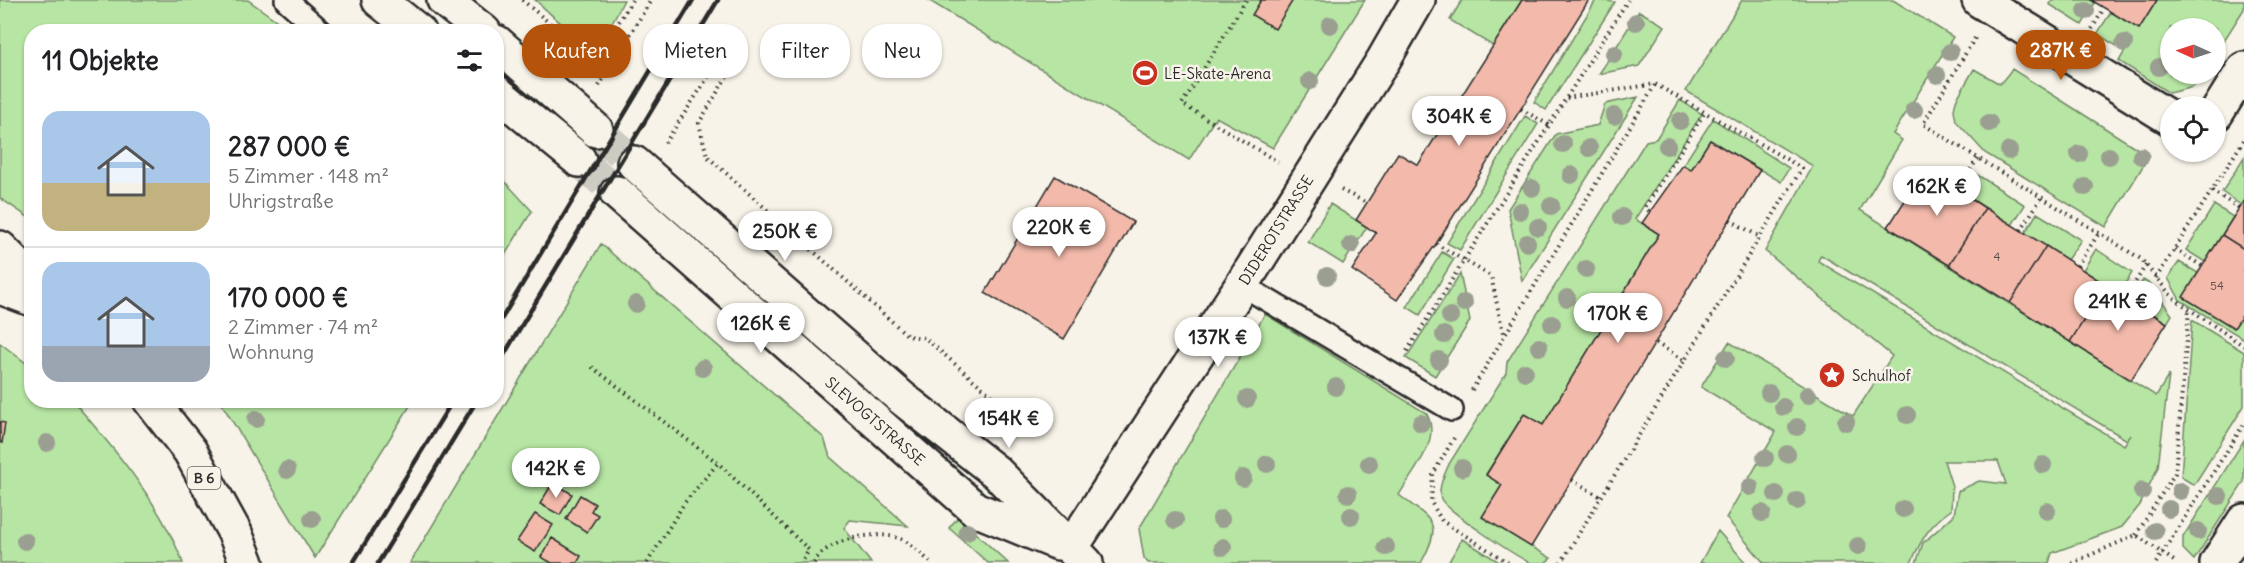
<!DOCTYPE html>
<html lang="de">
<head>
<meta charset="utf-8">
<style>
  :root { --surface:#fff; --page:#f2f2f2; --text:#202124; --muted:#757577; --line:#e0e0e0; --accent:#b45309 }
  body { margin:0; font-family:Delius,sans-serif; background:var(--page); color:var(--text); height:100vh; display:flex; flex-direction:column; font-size:22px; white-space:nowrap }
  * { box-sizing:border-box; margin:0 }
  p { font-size:20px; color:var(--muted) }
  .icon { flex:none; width:33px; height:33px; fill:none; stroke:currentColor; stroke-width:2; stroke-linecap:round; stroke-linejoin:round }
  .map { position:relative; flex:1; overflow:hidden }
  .details { position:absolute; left:24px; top:24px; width:480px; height:384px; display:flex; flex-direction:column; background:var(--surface); border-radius:24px; box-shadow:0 2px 4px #0004 }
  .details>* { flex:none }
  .top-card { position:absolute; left:522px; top:24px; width:570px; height:54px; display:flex; gap:12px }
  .needle { width:39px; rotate:273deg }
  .controls { position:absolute; left:2160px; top:18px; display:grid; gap:12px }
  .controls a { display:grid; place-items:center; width:66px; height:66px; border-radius:50%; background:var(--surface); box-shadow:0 2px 4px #0004; font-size:30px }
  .price { position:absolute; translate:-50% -51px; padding:0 14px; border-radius:21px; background:#fff; color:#222; font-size:20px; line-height:39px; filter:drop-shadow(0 2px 3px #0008) }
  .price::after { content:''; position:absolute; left:50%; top:36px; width:18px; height:14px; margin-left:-9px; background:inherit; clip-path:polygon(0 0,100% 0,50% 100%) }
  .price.active { background:var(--accent); color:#fff }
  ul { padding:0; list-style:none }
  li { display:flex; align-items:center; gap:18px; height:150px; padding:0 18px }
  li+li { border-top:2px solid var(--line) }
  li span { display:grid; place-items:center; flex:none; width:168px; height:120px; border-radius:18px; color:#555 }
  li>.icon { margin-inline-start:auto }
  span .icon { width:72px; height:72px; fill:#fffc; stroke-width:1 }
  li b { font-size:26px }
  h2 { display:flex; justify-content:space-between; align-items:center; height:72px; padding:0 18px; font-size:26px }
  .pill { padding:0 21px; border-radius:24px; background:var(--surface); box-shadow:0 2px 4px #0004; font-size:21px; line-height:54px }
  .pill.active { background:var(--accent); color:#fff }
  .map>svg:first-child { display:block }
</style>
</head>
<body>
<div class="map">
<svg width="2244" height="563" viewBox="0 0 2244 563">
  <rect width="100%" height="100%" fill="#f7f3e8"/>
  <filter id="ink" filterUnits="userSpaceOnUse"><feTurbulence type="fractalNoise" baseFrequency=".0167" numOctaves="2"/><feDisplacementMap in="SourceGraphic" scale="12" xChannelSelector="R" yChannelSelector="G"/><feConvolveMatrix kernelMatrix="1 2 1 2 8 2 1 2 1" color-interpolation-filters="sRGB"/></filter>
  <g filter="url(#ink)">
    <path fill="#b7e5a3" stroke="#718867" stroke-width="1.5" fill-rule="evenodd" d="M 0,0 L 248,0 L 291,31 L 32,32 L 31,219 L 0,198 Z
      M 535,0 L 624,0 C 619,9 609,31 602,36 C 582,50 550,12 535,0 Z
      M 928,0 L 1365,0 L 1273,148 L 1216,117 L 1189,160 Z
      M 1462,0 L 1522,0 L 1493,46 L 1450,20 Z
      M 1596,0 L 1615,2 L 1546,110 L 1534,102 Z
      M 1742,0 L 1893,0 L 1953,37 L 1893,134 L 1902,140 L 1860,210 L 2156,396 L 2169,375 L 2158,467 L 2140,505 L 2122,527 L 2052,553 L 2049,563 L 1916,563 L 1923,543 L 1954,515 L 1958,491 L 1979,481 L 2006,484 L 1998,461 L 1944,461 L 1952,486 L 1951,510 C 1929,525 1921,540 1911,563 L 1764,563 L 1726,518 L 1776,432 L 1701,387 L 1729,342 L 1853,416 L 1892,356 L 1765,251 L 1813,166 L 1686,91 ZM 1821,255 L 2127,440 L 2131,435 L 2124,445 L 1818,261 Z
      M 2052,0 L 2091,0 L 2095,3 L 2082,25 L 2049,4 Z
      M 2157,0 L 2244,0 L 2244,9 L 2216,53 L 2216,28 L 2170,28 L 2170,74 L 2202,74 L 2193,87 L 2169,93 L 2119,61 L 2125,51 L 2097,34 L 2111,12 L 2139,29 Z
      M 1639,11 L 1665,26 L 1639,66 L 1599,74 Z
      M 1974,69 L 2000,84 L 2012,69 L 2149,156 L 2106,227 L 1985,153 L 1956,121 L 1954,110 L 1956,100 Z
      M 1638,97 L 1522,281 L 1508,209 L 1556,134 L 1598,125 L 1605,104 Z
      M 1680,100 L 1702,114 L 1635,219 L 1659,234 L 1543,425 L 1524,414 L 1486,474 L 1502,485 L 1482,517 L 1551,558 L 1545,563 C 1541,563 1535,563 1531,563 C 1518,558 1446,510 1441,499 C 1437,488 1445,474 1449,464 L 1506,373 L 1507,362 L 1646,141 L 1656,139 Z
      M 1525,116 L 1538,124 L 1460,250 L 1447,243 Z
      M 1713,119 L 1789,168 L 1781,182 L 1710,140 L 1691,170 L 1683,165 Z
      M 2244,157 L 2244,200 L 2241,205 L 2222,192 Z
      M 498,174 L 532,211 L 497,268 L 496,175 Z
      M 1976,174 L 2025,205 L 2012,225 L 1964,194 Z
      M 1330,204 L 1367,227 L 1343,264 L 1308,242 Z
      M 2214,205 L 2233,217 L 2205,262 L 2186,250 Z
      M 2037,213 L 2081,240 L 2067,260 L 2025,233 Z
      M 601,244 L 824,438 L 830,457 L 908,526 L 850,520 L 844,528 L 871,563 L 410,563 Z
      M 2096,249 L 2132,273 L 2119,293 L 2083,270 Z
      M 1442,252 L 1454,259 L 1420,315 L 1407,307 Z
      M 2179,262 L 2198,273 L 2184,297 L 2234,328 L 2244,313 L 2244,339 L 2180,300 L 2168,278 Z
      M 1460,274 L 1470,321 L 1435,376 L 1406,358 Z
      M 2143,280 L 2150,284 L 2172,315 L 2167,323 L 2131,300 Z
      M 1265,314 L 1426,413 C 1443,439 1412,472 1399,495 C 1432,521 1444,521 1421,563 L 1148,563 L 1144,558 L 1139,529 Z
      M 2192,320 L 2244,352 L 2244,406 L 2194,485 L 2181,477 Z
      M 0,343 L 31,367 L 32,400 L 73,401 C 115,450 160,502 183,563 L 0,563 Z
      M 220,401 L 413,401 L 315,558 Z
      M 2244,440 L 2244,482 L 2194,560 L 2183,549 L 2183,537 Z
      M 958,517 L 1008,563 L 988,563 L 949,528 Z
      M 1718,531 L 1746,563 L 1700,563 Z
      M 1462,539 L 1501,563 L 1448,563 Z"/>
    <path fill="#f3baab" stroke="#2b2b2b" stroke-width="1.5" d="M 1261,0 L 1293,0 L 1275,29 L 1252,15 Z
      M 1522,0 L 1589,0 L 1436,244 L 1397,300 L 1352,270 L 1376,233 L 1356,220 L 1398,153 L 1418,165 Z
      M 2091,0 L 2157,0 L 2139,29 Z
      M 1710,140 L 1760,170 L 1531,547 L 1482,517 L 1502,485 L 1486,475 L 1524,414 L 1543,425 L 1659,234 L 1642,223 L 1683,165 L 1691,170 Z
      M 1925,169 L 1985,208 L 1949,265 L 1888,227 Z
      M 1055,176 L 1133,222 L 1064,339 L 985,293 Z
      M 2244,200 L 2244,249 L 2222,235 Z
      M 1985,208 L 2046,246 L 2010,303 L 1949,265 Z
      M 2222,235 L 2244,249 L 2244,313 L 2234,328 L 2183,297 Z
      M 2046,246 L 2106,285 L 2070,342 L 2010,303 Z
      M 2106,285 L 2167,323 L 2131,380 L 2070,342 Z
      M 0,422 L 5,423 L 2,443 L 0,442 Z
      M 553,482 L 572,494 L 560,515 L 540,504 Z
      M 580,495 L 595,504 L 591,511 L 598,515 L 587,532 L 566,519 Z
      M 535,514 L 553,525 L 535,552 L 517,541 Z
      M 552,538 L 581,556 L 577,563 L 552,563 L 541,557 Z"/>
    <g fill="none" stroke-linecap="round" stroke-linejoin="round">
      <path stroke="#cecbc2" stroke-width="33" stroke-dasharray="33 16" stroke-linecap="butt" d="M 596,130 L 634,163
        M 579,160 L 617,193"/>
      <defs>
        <path id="lane" d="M 286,0 L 322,32
          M 1242,285 L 1452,410"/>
        <path id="street" d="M 1979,0 L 2170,118
          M 2216,114 L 2244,69
          M 1071,548 L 1242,285 L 1384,59 L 1418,0
          M 2217,563 L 2244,521"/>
        <path id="secondary" d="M 379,0 L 419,32
          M 444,0 L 484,32
          M 496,42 L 596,130
          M 496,92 L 579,160
          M 634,163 L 903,399 L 996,472 L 1086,563
          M 617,193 L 975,509 L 1058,543"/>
        <path id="primary" d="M 0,248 L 32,280
          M 0,287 L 32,299
          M 150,400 L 190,451 L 235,533 L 247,563"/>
      </defs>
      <use href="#lane" stroke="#2b2b2b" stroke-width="26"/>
      <use href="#street" stroke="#2b2b2b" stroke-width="38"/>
      <use href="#secondary" stroke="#2b2b2b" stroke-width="38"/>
      <use href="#primary" stroke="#2b2b2b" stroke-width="38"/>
      <path stroke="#2b2b2b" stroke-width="4" stroke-dasharray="1.5 4.5" stroke-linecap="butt" d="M 522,0 L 584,52 L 602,50 L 632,0
        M 1246,0 L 1182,104 L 1278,162
        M 2092,29 L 2104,8
        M 709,31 L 734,47
        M 1975,38 L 1923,124 L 2141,259 L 2173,298 L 2244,346
        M 599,86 L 651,0
        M 1521,109 L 1549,125
        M 665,143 L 720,59 L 734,47 L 733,66 L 699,123 L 707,156 L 908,336 L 925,338 L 992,396
        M 1341,190 L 1367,203
        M 1957,190 L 1978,158
        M 2212,191 L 2239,208
        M 1649,211 L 1645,207 L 1705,112
        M 1730,220 L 1760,237
        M 2021,230 L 2041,198
        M 1436,244 L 1491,276 L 1504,337
        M 2175,249 L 2202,266
        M 2077,266 L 2099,233
        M 2156,278 L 2244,140
        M 2126,297 L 2146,265
        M 1656,343 L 1685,361
        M 1407,351 L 1628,0
        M 592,367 L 718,463 L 809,550 L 801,563
        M 1472,390 L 1655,85
        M 1454,438 L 1433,474 L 1431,502 L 1442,521 L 1509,563
        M 1572,480 L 1601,497
        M 2136,535 L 2175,473 L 2189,310
        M 647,563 L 685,502 L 718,463
        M 814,563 C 826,539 874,530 898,538 C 910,541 922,556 932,563
        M 1561,563 L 1802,168 L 1655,84 L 1566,98
        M 2072,563 L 2136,535 L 2177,563
        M 2156,563 L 2244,424"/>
      <use href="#lane" stroke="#f7f3e8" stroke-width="21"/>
      <use href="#street" stroke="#f7f3e8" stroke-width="33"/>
      <use href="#secondary" stroke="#f7f3e8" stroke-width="33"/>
      <use href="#primary" stroke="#f7f3e8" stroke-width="33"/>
      <path stroke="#2b2b2b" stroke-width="4.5" d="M 496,328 L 693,0
        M 496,368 L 718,0
        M 353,563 L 453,400
        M 378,563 L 477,400"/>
    </g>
    <g fill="#9a9f91">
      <circle cx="2086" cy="11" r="9"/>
      <circle cx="1636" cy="22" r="9"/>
      <circle cx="1330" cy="25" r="9"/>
      <circle cx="2124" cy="43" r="9"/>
      <circle cx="1950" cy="52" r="9"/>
      <circle cx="1614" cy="54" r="9"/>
      <circle cx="2159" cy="67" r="9"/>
      <circle cx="1937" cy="75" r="9"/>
      <circle cx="1310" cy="81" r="9"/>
      <circle cx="1914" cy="110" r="9"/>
      <circle cx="1614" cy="116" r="9"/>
      <circle cx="1680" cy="121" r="9"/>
      <circle cx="1989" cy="123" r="9"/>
      <circle cx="1563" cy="144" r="9"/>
      <circle cx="1667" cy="146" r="9"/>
      <circle cx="1589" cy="148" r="9"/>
      <circle cx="2009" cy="151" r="9"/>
      <circle cx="2079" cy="154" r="9"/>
      <circle cx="2109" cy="156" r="9"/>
      <circle cx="2141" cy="156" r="9"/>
      <circle cx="1571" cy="175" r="9"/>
      <circle cx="2085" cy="187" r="9"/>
      <circle cx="1532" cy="188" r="9"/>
      <circle cx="1551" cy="206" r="9"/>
      <circle cx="1520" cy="211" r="9"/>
      <circle cx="1622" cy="217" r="9"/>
      <circle cx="1538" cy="227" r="9"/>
      <circle cx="1527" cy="243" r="9"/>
      <circle cx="1351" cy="245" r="9"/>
      <circle cx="1586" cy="269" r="9"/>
      <circle cx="1327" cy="276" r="9"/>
      <circle cx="1567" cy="298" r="9"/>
      <circle cx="1464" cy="303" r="9"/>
      <circle cx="636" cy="304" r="9"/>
      <circle cx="1450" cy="316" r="9"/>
      <circle cx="1552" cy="324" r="9"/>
      <circle cx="1444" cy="335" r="9"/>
      <circle cx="1539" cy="347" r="9"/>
      <circle cx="1726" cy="358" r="9"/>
      <circle cx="1439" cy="360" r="9"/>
      <circle cx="703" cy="368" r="9"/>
      <circle cx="1525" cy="372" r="9"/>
      <circle cx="1336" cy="387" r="9"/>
      <circle cx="1769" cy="393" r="9"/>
      <circle cx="1808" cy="395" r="9"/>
      <circle cx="1247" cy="399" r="9"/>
      <circle cx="1783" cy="407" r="9"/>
      <circle cx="1907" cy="415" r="9"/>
      <circle cx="256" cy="419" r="9"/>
      <circle cx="1846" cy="422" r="9"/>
      <circle cx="1421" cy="423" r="9"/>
      <circle cx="1797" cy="427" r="9"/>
      <circle cx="47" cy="443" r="9"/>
      <circle cx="1787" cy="454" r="9"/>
      <circle cx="1765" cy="458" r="9"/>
      <circle cx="1267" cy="464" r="9"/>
      <circle cx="1369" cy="464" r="9"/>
      <circle cx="2043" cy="465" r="9"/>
      <circle cx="1462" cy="468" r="9"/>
      <circle cx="287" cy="470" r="9"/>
      <circle cx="1243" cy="478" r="9"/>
      <circle cx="1750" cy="487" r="9"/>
      <circle cx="2142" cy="491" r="9"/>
      <circle cx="2180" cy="491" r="9"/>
      <circle cx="1348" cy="494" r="9"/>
      <circle cx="1776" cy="494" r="9"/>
      <circle cx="2219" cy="496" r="9"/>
      <circle cx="1797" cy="501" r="9"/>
      <circle cx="1903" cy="509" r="9"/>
      <circle cx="2169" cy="509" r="9"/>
      <circle cx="2047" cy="511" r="9"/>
      <circle cx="1762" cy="513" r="9"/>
      <circle cx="1351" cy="516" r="9"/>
      <circle cx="312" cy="519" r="9"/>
      <circle cx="1221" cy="519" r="9"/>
      <circle cx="1175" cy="520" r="9"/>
      <circle cx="2155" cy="531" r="9"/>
      <circle cx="2198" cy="531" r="9"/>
      <circle cx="967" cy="532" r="9"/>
      <circle cx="25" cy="541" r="9"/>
      <circle cx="1858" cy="546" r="9"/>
      <circle cx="1223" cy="547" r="9"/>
      <circle cx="1386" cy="547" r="9"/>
    </g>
  </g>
  <defs>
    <symbol id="stadium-disc" viewBox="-11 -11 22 22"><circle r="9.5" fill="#c8321e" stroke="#f7f3e8"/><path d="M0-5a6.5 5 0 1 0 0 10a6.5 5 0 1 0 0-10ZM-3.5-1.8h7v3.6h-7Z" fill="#fff"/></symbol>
    <symbol id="sight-disc" viewBox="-11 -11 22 22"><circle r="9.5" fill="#c8321e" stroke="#f7f3e8"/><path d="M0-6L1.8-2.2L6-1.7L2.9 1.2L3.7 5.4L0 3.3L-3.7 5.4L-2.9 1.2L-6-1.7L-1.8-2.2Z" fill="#fff"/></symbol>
  </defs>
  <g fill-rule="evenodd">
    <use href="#stadium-disc" x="1130" y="58" width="30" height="30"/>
    <use href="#sight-disc" x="1817" y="360" width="30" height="30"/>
  </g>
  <g text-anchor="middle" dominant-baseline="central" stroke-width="5" stroke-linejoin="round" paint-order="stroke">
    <g font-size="12" fill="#5d4f4b">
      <text x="1997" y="256">4</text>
      <text x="2217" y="285">54</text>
    </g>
    <rect fill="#f7f3e8" stroke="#686764" stroke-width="1.5" x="187.5" y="467" width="33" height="22" rx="4.5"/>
    <g font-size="14" font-weight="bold" fill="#2b2b2b">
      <text x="204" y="478">B 6</text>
    </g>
    <g font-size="15" fill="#2b2b2b" stroke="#f7f3e8" text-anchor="start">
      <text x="1164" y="73">LE-Skate-Arena</text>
      <text x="1852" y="375">Schulhof</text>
    </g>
    <g font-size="15" fill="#2b2b2b" stroke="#f7f3e8">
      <text transform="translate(1276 230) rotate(-58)">DIDEROTSTRASSE</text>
      <text transform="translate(875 421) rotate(41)">SLEVOGTSTRASSE</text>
    </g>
  </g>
</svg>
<div class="controls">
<a><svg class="needle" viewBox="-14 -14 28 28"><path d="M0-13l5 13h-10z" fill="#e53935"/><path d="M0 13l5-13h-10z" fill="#757577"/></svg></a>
<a><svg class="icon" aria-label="locate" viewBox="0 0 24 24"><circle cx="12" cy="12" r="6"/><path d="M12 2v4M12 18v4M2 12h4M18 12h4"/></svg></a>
</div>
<b class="price active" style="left:2061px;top:81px">287K €</b>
<b class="price" style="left:1459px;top:147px">304K €</b>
<b class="price" style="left:1937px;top:217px">162K €</b>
<b class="price" style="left:1059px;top:258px">220K €</b>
<b class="price" style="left:785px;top:262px">250K €</b>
<b class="price" style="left:2118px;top:332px">241K €</b>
<b class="price" style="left:1618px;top:344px">170K €</b>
<b class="price" style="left:761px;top:354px">126K €</b>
<b class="price" style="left:1218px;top:368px">137K €</b>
<b class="price" style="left:1009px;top:449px">154K €</b>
<b class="price" style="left:556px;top:499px">142K €</b>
<div class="top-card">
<a class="pill active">Kaufen</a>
<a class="pill">Mieten</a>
<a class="pill">Filter</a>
<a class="pill">Neu</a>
</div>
<section class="details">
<h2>11 Objekte<svg class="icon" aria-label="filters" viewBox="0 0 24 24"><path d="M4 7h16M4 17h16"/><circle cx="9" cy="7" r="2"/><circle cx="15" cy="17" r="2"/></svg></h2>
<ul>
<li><span style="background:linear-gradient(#a9c7e8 60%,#c2b280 0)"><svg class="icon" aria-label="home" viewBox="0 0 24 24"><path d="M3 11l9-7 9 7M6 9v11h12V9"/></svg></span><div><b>287 000 €</b><p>5 Zimmer · 148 m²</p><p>Uhrigstraße</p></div></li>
<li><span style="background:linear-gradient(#a9c7e8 70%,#9aa5b1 0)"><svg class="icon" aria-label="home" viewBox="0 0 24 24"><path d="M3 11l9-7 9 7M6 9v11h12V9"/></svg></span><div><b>170 000 €</b><p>2 Zimmer · 74 m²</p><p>Wohnung</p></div></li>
</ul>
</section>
</div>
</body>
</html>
